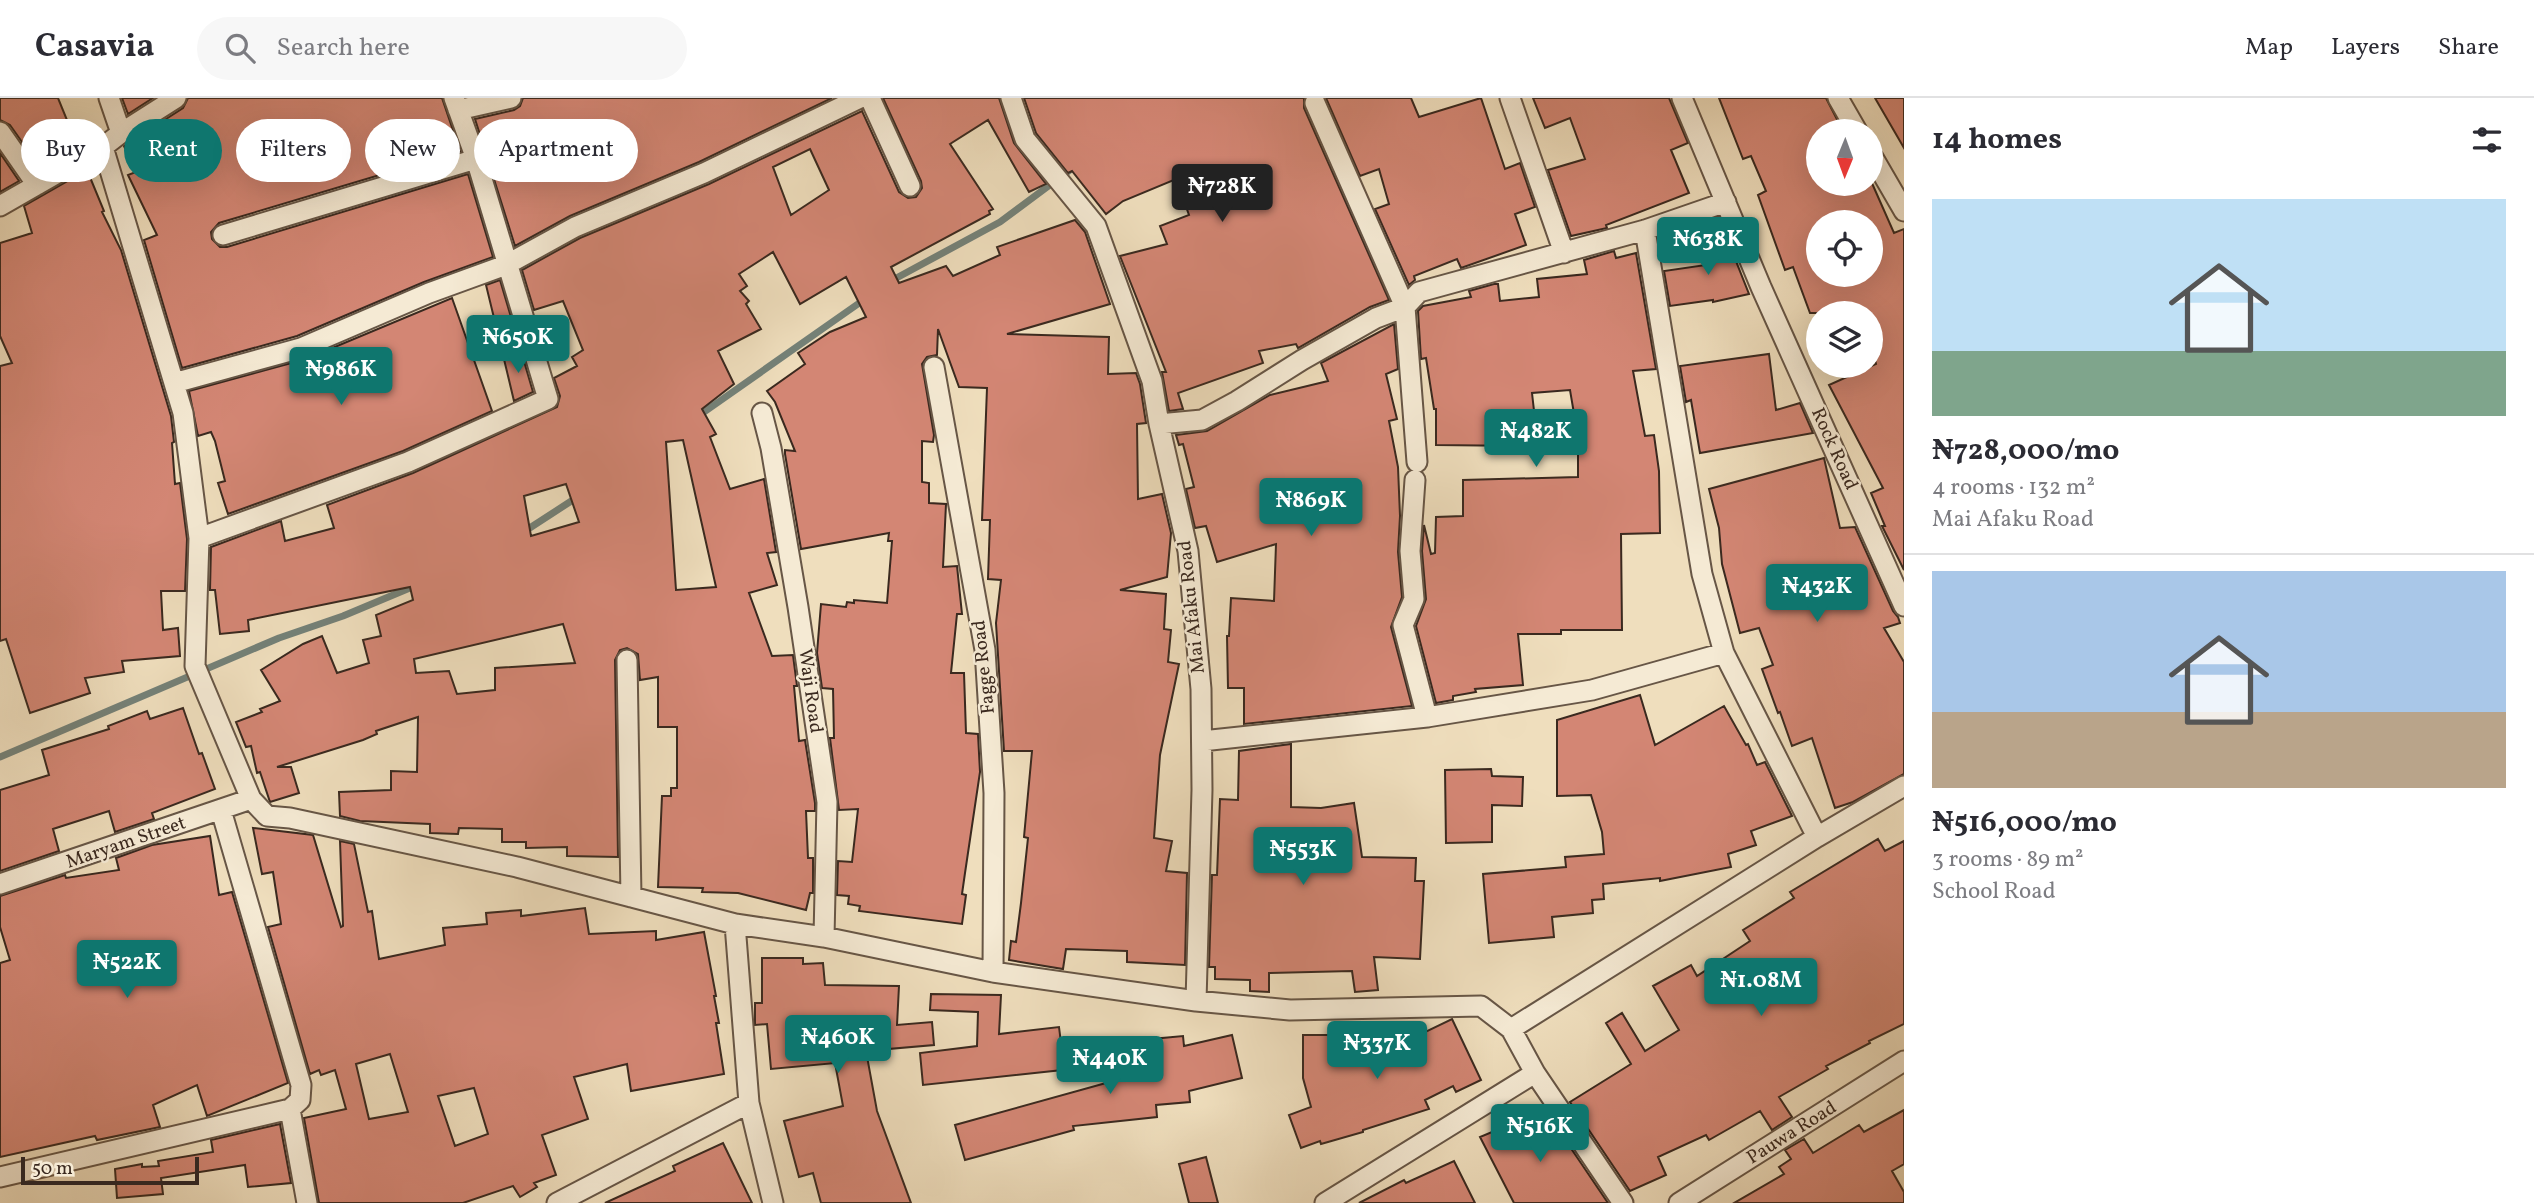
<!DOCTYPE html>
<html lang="en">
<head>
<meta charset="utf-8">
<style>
  :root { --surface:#fff; --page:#f7f7f7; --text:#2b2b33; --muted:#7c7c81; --line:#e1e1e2; --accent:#0f766e }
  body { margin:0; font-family:Vollkorn,serif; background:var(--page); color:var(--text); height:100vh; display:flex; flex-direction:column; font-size:26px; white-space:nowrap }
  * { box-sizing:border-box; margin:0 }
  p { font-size:23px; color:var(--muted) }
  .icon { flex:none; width:38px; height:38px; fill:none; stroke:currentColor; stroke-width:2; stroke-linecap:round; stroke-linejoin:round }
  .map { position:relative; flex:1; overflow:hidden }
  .drawer { display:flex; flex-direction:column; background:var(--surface); width:630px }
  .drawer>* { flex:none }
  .hud { position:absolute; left:21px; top:21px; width:665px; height:63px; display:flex; gap:14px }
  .needle { width:46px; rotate:181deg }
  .buttons { position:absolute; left:1806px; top:21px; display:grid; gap:14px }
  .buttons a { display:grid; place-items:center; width:77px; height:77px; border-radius:50%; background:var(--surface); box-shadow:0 7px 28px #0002; font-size:35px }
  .scale { position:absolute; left:21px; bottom:18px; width:178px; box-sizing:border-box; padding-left:7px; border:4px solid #3a291f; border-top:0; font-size:19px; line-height:24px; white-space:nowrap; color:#3a291f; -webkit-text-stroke:5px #f5ead4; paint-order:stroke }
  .price { position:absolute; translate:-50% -60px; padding:0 16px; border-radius:7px; background:var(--accent); color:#fff; font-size:23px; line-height:46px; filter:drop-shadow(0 2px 4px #0008) }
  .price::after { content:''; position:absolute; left:50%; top:42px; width:21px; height:16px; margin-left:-10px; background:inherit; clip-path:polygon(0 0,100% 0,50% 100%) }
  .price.on { background:#222; color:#fff }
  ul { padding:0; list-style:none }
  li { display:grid; align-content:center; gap:14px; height:371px; padding:0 28px }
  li+li { border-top:2px solid var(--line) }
  li span { display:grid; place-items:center; height:217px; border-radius:0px; color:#555 }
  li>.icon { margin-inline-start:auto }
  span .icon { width:126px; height:126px; fill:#fffc; stroke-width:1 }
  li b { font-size:30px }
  h2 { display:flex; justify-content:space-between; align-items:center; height:84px; padding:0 28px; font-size:30px }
  .chip { padding:0 24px; border-radius:32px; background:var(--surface); box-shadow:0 7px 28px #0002; font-size:24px; line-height:63px }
  .chip.on { background:var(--accent); color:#fff }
  header { display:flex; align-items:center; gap:42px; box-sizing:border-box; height:98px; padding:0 35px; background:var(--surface); border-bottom:2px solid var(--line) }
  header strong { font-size:33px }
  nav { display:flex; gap:38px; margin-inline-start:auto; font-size:24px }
  .search { width:490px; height:63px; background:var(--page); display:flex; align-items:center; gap:18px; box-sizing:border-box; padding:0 24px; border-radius:38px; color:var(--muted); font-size:26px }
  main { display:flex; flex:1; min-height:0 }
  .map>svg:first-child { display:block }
</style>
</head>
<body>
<header>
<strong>Casavia</strong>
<div class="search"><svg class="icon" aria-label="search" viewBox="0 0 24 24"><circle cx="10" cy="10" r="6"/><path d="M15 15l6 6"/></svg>Search here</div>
<nav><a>Map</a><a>Layers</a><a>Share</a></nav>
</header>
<main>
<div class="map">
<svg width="1904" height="1105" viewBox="0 0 1904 1105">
  <rect width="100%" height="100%" fill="#efdebd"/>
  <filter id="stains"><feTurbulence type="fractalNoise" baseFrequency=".00286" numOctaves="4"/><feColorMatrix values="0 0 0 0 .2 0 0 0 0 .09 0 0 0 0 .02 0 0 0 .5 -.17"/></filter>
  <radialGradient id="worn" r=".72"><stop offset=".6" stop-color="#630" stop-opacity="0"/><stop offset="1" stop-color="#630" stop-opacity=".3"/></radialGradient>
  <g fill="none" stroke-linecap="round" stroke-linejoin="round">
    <path stroke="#748178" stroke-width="7" d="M 889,184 L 1000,124 L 1074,69
      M 697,319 L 865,201
      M 522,435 L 579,398
      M 0,659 L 279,540 L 343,518 L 417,487"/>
  </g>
  <path fill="#d38674" stroke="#3a291f" stroke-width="2" fill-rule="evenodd" d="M 0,0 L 58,0 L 78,49 L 41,71 L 10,27 L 0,22 Z
    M 122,0 L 153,0 L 128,16 Z
    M 188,0 L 442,0 L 460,53 L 219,125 L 211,134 L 212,141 L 220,149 L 227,149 L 468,76 L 493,159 L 424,184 L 297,238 L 182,270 L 144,142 L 157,137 L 128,77 L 136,74 L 124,48 L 183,10 Z
    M 523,0 L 832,0 L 699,64 L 570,118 L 515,148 L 475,21 L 514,12 L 520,8 Z
    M 883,0 L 999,0 L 1014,45 L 1046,86 L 1029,94 L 988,22 L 950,46 L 993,111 L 989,113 L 990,116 L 891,169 L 899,185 L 946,168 L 953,178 L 1000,157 L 997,149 L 1075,122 L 1085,134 L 1110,206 L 1007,236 L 1109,239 L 1108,276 L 1136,275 L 1140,286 L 1146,325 L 1137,326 L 1138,401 L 1162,396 L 1171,435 L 1167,479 L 1120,492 L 1166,496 L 1164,531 L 1171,532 L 1168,564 L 1179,566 L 1160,657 L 1154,740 L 1172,743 L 1166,773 L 1187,775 L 1185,867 L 1127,864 L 1127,853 L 1066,851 L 1063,871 L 1009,862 L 1011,843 L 1016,844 L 1021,805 L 1028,740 L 1024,739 L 1032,653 L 1004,653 L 996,525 L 1001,482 L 988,481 L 990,422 L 982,422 L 987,290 L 959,289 L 938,231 L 937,257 L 927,259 L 922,266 L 934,337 L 933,344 L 922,343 L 922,384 L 929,385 L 929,405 L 946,406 L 943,469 L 957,468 L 962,516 L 957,516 L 951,575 L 964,575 L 966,635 L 978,636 L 980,674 L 965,775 L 962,796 L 966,797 L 962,826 L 859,813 L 860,808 L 848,806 L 849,798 L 837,797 L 838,763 L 852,764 L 858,711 L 839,712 L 830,640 L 834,640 L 833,591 L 822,590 L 817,555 L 821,506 L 846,509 L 847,504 L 854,505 L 854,502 L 887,505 L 892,443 L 888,443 L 889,435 L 801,451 L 785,356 L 785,352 L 795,353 L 775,304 L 767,293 L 805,266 L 798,255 L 830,234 L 866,219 L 846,179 L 800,206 L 773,154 L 739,176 L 747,188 L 740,193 L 749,203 L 746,206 L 761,231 L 718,253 L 734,286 L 702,311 L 716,336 L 710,339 L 730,391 L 764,381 L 776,454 L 767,455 L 777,487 L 749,495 L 772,558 L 793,557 L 797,588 L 794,588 L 799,643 L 805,642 L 815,705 L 815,713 L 806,713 L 808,760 L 813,760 L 813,795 L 810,795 L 806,812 L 738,795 L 702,794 L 703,790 L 658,789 L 662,698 L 671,698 L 671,690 L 677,690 L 677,629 L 658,629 L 658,579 L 640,582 L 638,556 L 627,550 L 620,552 L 615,562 L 618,759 L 567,758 L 567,749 L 526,750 L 526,744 L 502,744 L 502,731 L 459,730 L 458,736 L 430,735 L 430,726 L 360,723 L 340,718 L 339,694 L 391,692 L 391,673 L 417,674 L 418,619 L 376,633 L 377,636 L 363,642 L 277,669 L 291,669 L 299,695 L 270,704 L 260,674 L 257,675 L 251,648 L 246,649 L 236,624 L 262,614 L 260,611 L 280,603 L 261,572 L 303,546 L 322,538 L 337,575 L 369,565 L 363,542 L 381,538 L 376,517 L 413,502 L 410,489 L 248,522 L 249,533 L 220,536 L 215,492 L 210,492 L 211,449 L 281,423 L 285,443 L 334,430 L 327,407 L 413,375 L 557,309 L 560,298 L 554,280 L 577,268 L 572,259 L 583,252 L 563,203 L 534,212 L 522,172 L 580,140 L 709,86 L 862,13 L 899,94 L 908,100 L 916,99 L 922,90 L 921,83 ZM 810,51 L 829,92 L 791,117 L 773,69 ZM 683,342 L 716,489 L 676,492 L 666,344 ZM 566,386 L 579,424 L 531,438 L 524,398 ZM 563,526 L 575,565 L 495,570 L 495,592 L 457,596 L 449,573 L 416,575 L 414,561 Z
    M 1024,0 L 1304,0 L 1304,10 L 1389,202 L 1370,209 L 1298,250 L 1296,246 L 1259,253 L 1263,265 L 1178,295 L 1183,311 L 1169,313 L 1162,274 L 1166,274 L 1120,158 L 1167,146 L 1160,128 L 1189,117 L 1176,81 L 1123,103 L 1106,116 L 1072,73 L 1068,75 L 1036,35 Z
    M 1326,0 L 1411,0 L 1419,19 L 1481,0 L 1505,71 L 1520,65 L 1535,109 L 1515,116 L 1526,147 L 1461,170 L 1457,161 L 1414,178 L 1415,182 L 1409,187 L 1375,111 L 1389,106 L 1379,71 L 1360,78 Z
    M 1533,0 L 1669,0 L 1688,45 L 1671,52 L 1689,95 L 1606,127 L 1607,130 L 1571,138 L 1548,72 L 1585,61 L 1570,20 L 1545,30 Z
    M 1719,0 L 1826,0 L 1843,33 L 1818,33 L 1818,86 L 1871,86 L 1871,83 L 1894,135 L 1904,131 L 1904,472 L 1882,428 L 1885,428 L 1871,395 L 1883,390 L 1829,287 L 1876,266 L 1871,245 L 1871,215 L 1810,215 L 1793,169 L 1785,172 L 1758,97 L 1766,93 L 1751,58 L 1743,61 ZM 1818,124 L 1871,124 L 1871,177 L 1818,177 Z
    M 1875,0 L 1904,0 L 1904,50 Z
    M 0,55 L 19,83 L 0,94 Z
    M 87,72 L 104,113 L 102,114 L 121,152 L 171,318 L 174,344 L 172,345 L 175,386 L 180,385 L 187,441 L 185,493 L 161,493 L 163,532 L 178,530 L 180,558 L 122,563 L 124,574 L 85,580 L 90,595 L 30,615 L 6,541 L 0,543 L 0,268 L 12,265 L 0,238 L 0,145 L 32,135 L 24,108 Z
    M 1726,138 L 1749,196 L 1713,204 L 1713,202 L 1670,208 L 1664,173 L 1706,167 L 1701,143 Z
    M 1614,153 L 1616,160 L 1636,155 L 1656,271 L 1633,273 L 1645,338 L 1654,337 L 1659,373 L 1660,435 L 1621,436 L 1622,532 L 1561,532 L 1561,536 L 1518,536 L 1523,587 L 1475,591 L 1476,594 L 1453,598 L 1453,602 L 1436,605 L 1416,528 L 1426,501 L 1422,453 L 1424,427 L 1431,456 L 1435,455 L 1436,419 L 1463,418 L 1463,382 L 1578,379 L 1578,339 L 1570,292 L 1532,295 L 1538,348 L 1436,347 L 1436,311 L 1434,311 L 1426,260 L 1421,261 L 1418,213 L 1423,208 L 1471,199 L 1469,193 L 1494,186 L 1498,186 L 1500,203 L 1539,199 L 1537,181 L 1587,176 L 1584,162 Z
    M 500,182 L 511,219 L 495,224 L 486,187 Z
    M 452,200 L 492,313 L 403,353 L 228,416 L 218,385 L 225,383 L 215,343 L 211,334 L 198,338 L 189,293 L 306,261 Z
    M 1394,226 L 1398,271 L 1386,276 L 1397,321 L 1389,323 L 1398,369 L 1400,418 L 1398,454 L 1402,499 L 1391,529 L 1412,608 L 1244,626 L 1244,590 L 1228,590 L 1227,538 L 1229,538 L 1231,500 L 1274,503 L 1276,446 L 1217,464 L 1206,428 L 1195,430 L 1186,391 L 1194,389 L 1183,346 L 1179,347 L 1176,337 L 1207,333 L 1270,297 L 1328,283 L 1321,265 Z
    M 521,253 L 533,294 L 514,303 L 503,257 Z
    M 1769,256 L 1776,312 L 1800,305 L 1813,335 L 1700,355 L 1691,302 L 1686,304 L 1680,268 Z
    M 1824,360 L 1840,430 L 1855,429 L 1893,513 L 1898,519 L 1900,525 L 1884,530 L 1904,564 L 1904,676 L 1853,704 L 1835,710 L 1812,640 L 1792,648 L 1780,614 L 1778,615 L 1762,571 L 1773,567 L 1759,530 L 1740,535 L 1722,466 L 1719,430 L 1709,391 Z
    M 1640,597 L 1655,647 L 1724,608 L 1746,647 L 1748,646 L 1757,667 L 1765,664 L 1792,718 L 1751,733 L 1756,747 L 1728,756 L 1731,769 L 1660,783 L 1660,780 L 1603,786 L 1604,801 L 1592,802 L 1593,815 L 1552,819 L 1554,839 L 1489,845 L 1483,776 L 1566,769 L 1565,759 L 1604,756 L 1602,734 L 1591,697 L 1557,698 L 1557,622 Z
    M 183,610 L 199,656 L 202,655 L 215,691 L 152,715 L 154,721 L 115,734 L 109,713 L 53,731 L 59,753 L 0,773 L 0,692 L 49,677 L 42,652 L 109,631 L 108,628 L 147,613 L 150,621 Z
    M 1291,646 L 1291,709 L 1321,710 L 1354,705 L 1362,759 L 1416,760 L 1415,783 L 1424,783 L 1420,861 L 1374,859 L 1378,892 L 1355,894 L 1352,873 L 1269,875 L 1269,894 L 1250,893 L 1250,882 L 1215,881 L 1215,869 L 1209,869 L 1212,777 L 1217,777 L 1220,701 L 1238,702 L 1239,653 Z
    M 1491,671 L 1492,678 L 1523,679 L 1522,708 L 1492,707 L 1492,744 L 1446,745 L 1445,672 Z
    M 253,730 L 313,737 L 341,829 L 343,828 L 340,743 L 354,746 L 368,814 L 372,813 L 379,861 L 445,847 L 443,830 L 487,826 L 486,815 L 521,812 L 521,818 L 585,810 L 589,836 L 656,833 L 656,842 L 704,834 L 716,898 L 714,898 L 719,925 L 716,925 L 724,976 L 631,993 L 627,966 L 574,979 L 588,1021 L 542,1037 L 556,1077 L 534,1085 L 537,1089 L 520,1099 L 513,1088 L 463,1105 L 319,1105 L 304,1020 L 346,1011 L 335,972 L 321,977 L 319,972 L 310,976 L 268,829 L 281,826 L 273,774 L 262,776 ZM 390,956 L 408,1014 L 369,1021 L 356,966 ZM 474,990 L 488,1036 L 455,1048 L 438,998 Z
    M 210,738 L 219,797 L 232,794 L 288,985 L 207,1018 L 197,987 L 153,1007 L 160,1029 L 97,1042 L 95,1038 L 0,1059 L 0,865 L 10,862 L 0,829 L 0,798 L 65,777 L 66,780 L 119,772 L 116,760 L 152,747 Z
    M 1878,741 L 1885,753 L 1904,743 L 1904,926 L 1869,943 L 1870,945 L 1826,968 L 1828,971 L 1779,999 L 1792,1019 L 1772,1032 L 1760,1013 L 1709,1042 L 1706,1037 L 1658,1059 L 1666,1077 L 1630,1093 L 1570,1004 L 1631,966 L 1606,925 L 1622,915 L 1645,953 L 1679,932 L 1653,888 L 1691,867 L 1697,878 L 1750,843 L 1743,832 L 1794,800 L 1790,794 Z
    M 762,860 L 803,860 L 803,866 L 823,865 L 825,887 L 899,888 L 897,927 L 932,924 L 934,947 L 866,953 L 877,1013 L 911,1105 L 821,1105 L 813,1075 L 799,1079 L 784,1023 L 843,1008 L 835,965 L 771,971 L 767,926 L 755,927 L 755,905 L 762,905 Z
    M 931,896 L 1001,897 L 999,936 L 1059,929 L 1061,945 L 1115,939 L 1118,966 L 923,987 L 920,955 L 977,948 L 978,914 L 930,912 Z
    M 1452,921 L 1481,982 L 1456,994 L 1453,988 L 1425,1002 L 1429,1011 L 1363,1032 L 1363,1034 L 1321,1046 L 1320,1043 L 1301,1050 L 1289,1017 L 1311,1009 L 1303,980 L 1303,937 L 1338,937 L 1338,951 L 1397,939 L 1411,931 L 1415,939 Z
    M 1232,937 L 1242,980 L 1189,993 L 1190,1004 L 1156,1007 L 1157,1019 L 1073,1028 L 1074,1032 L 965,1062 L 955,1027 L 1124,980 L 1119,958 L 1154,954 L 1152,941 L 1183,938 L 1184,948 Z
    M 1545,1012 L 1608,1105 L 1514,1105 L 1480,1039 Z
    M 1904,1012 L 1904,1066 L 1892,1073 L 1904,1094 L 1904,1105 L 1734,1105 L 1784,1076 L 1779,1069 L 1791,1061 L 1785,1052 L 1804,1041 L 1813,1055 L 1859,1027 L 1864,1034 Z
    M 280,1026 L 291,1085 L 248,1089 L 245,1067 L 161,1080 L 163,1096 L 117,1100 L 115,1071 L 142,1066 L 142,1069 L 159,1068 L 158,1063 L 213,1054 L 211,1042 Z
    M 723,1045 L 752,1105 L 605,1105 L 675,1073 L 673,1068 Z
    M 1206,1059 L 1218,1105 L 1189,1105 L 1179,1066 Z
    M 1454,1063 L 1475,1105 L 1359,1105 L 1404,1082 L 1406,1085 Z"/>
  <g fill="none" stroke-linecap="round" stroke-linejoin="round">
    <defs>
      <path id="minor" d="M 109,0 L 121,35
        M 870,0 L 910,88
        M 1011,0 L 1025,41 L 1096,128 L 1152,283 L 1159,326 L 1188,453 L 1201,591 L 1202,692 L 1196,903
        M 1510,0 L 1564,155
        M 1682,0 L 1761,189 L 1904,508
        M 1838,0 L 1857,33
        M 1315,5 L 1405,209 L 1417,364
        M 458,12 L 511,0
        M 0,34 L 37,87
        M 103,49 L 183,315 L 199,440 L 195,568 L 251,701 L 267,718 L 290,720 L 517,769 L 735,826 L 824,839 L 993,874 L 1196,903 L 1290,912 L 1481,908 L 1511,931 L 1535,975 L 1623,1105
        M 1871,56 L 1904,113
        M 0,108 L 103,49 L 121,35 L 176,0
        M 1645,132 L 1702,476 L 1724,555 L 1817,739
        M 223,137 L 476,61
        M 934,269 L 985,552 L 994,695 L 993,874
        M 174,285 L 301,250 L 429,195 L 506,167 L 575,129 L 704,75 L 860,0
        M 762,315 L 771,350 L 798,509 L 827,704 L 824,839
        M 1159,326 L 1202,322 L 1237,303 L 1302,262 L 1376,220 L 1405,209 L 1419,194 L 1645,132 L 1726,104
        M 1415,382 L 1410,453 L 1414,501 L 1403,527 L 1427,619
        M 199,440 L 408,364 L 548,301 L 476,61 L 454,0
        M 627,562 L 631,799
        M 1202,643 L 1427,619 L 1592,592 L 1724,555
        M 0,786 L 251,701
        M 735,826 L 749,1005 L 773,1105
        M 1511,931 L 1817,739 L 1904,688
        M 290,1011 L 307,1105
        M 0,1079 L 290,1011 L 300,1002 L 301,987 L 221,712
        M 557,1105 L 749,1005
        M 1325,1105 L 1535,975
        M 1679,1105 L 1904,963"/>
    </defs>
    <use href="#minor" stroke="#675646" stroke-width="23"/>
    <use href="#minor" stroke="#f5ead4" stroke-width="19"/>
  </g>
  <g text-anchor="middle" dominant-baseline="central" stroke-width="5" stroke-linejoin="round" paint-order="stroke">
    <g font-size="19" fill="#3a291f" stroke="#f5ead4">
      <text transform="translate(1834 351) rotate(66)">Rock Road</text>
      <text transform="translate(1192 509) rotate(-96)">Mai Afaku Road</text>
      <text transform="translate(984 569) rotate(-96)">Fagge Road</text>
      <text transform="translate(810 593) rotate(82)">Waji Road</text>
      <text transform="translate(126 745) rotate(-19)">Maryam Street</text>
      <text transform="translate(1792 1035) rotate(-32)">Pauwa Road</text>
    </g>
  </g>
  <rect width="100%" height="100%" filter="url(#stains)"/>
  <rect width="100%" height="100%" fill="url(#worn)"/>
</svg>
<div class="buttons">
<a><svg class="needle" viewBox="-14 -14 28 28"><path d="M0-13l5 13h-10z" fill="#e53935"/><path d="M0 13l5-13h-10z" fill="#7c7c81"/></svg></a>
<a><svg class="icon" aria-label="locate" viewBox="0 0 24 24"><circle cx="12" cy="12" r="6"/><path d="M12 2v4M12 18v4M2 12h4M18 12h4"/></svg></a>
<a><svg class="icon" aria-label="layers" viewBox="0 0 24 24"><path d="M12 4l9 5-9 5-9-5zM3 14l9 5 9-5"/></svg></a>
</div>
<div class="scale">50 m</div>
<b class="price on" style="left:1222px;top:126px">₦728K</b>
<b class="price" style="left:1708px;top:179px">₦638K</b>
<b class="price" style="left:518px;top:277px">₦650K</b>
<b class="price" style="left:341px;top:309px">₦986K</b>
<b class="price" style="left:1536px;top:371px">₦482K</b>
<b class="price" style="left:1311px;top:440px">₦869K</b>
<b class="price" style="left:1817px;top:526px">₦432K</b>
<b class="price" style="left:1303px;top:789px">₦553K</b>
<b class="price" style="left:127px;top:902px">₦522K</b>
<b class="price" style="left:1761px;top:920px">₦1.08M</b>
<b class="price" style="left:838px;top:977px">₦460K</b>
<b class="price" style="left:1377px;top:983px">₦337K</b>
<b class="price" style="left:1110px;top:998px">₦440K</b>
<b class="price" style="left:1540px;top:1066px">₦516K</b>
<div class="hud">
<a class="chip">Buy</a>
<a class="chip on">Rent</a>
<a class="chip">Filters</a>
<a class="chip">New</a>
<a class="chip">Apartment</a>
</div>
</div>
<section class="drawer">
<h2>14 homes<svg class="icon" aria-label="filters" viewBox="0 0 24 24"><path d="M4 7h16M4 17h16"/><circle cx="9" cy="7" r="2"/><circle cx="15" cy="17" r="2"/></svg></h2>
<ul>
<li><span style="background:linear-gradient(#bfe0f5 70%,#7fa58c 0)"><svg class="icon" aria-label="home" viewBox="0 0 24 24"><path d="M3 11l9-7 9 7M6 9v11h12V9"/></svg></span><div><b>₦728,000/mo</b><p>4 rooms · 132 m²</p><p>Mai Afaku Road</p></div></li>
<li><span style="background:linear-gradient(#a9c7e8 65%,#b9a48a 0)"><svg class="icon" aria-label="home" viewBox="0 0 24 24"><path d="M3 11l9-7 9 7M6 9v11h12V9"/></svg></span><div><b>₦516,000/mo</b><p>3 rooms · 89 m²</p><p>School Road</p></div></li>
</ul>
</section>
</main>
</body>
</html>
